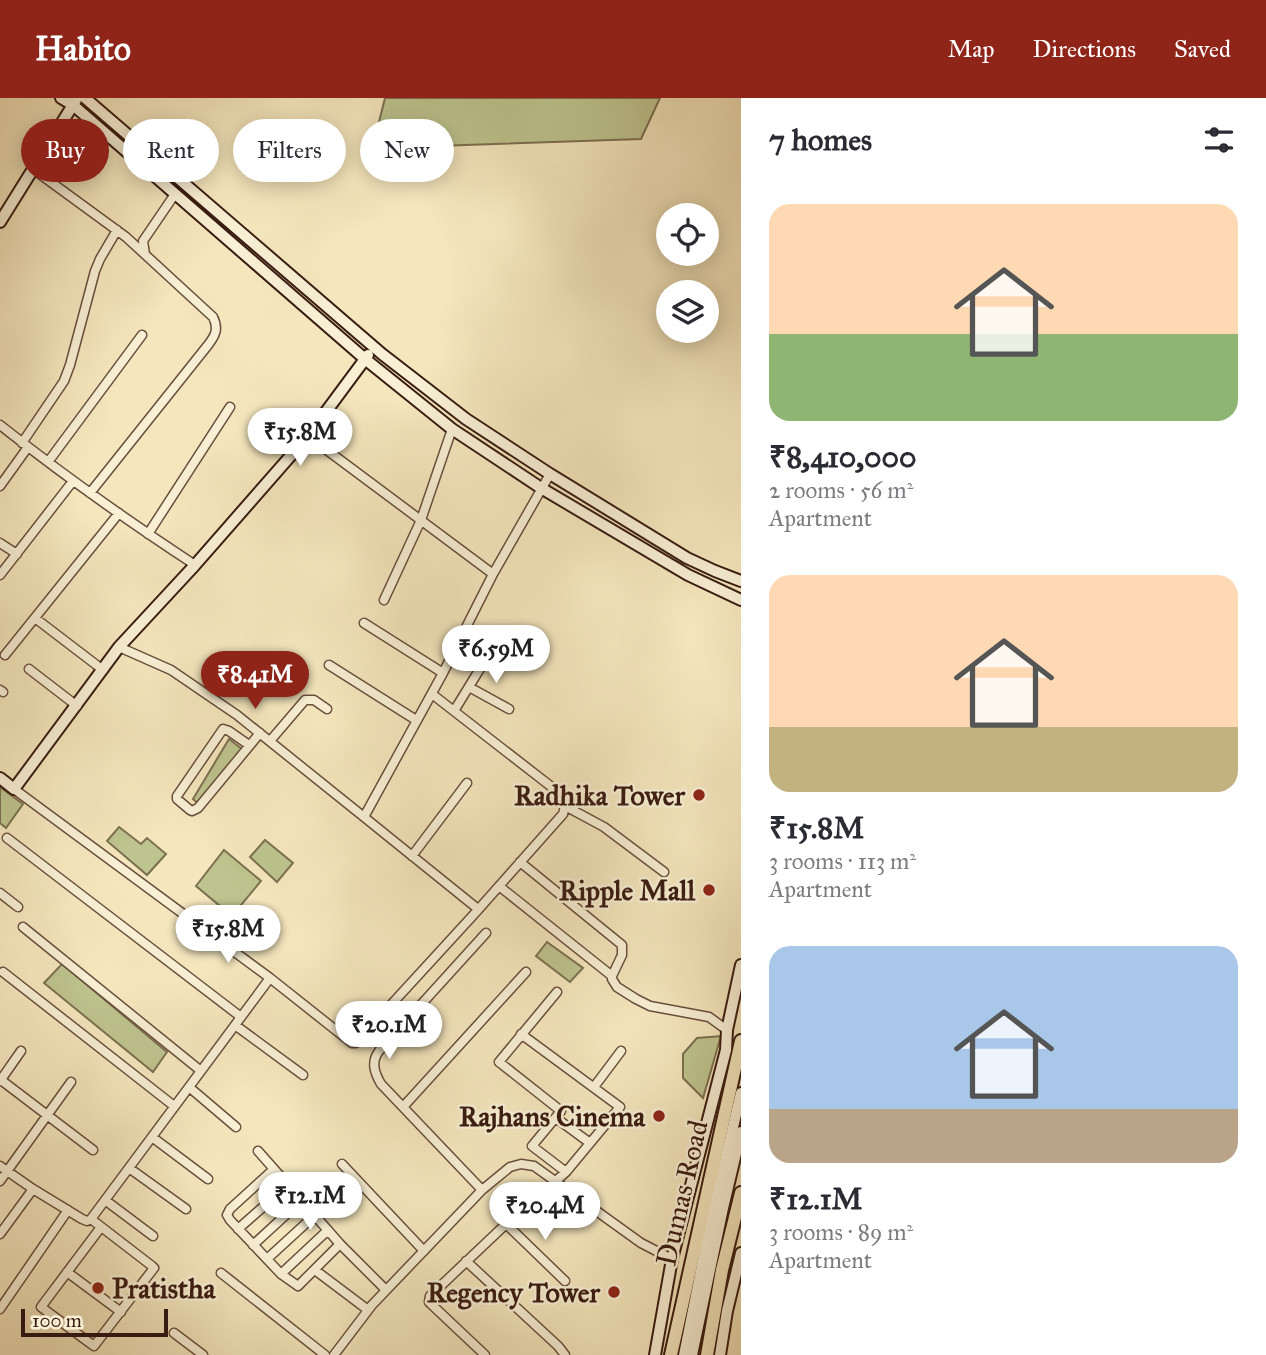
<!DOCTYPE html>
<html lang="en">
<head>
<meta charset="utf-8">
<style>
  :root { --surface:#fff; --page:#f2f2f3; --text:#2b2b33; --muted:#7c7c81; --accent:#8f2418 }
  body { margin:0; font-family:"IM FELL Great Primer",serif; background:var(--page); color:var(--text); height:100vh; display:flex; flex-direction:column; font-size:26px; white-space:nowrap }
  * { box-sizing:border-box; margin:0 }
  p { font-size:23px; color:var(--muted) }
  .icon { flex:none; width:38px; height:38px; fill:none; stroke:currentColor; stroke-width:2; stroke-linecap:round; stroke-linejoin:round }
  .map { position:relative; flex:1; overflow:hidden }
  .side { display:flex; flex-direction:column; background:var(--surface); width:525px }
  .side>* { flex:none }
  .guide { position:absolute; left:21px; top:21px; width:614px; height:63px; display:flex; gap:14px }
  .tools { position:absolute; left:656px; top:105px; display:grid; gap:14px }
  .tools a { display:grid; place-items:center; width:63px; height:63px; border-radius:50%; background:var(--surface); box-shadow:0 4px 18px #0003; font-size:35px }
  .scale { position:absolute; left:21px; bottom:18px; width:147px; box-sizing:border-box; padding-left:7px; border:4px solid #391c11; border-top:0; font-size:19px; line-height:24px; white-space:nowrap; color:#391c11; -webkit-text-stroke:5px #f8efd4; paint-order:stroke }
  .price { position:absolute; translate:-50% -60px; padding:0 16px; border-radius:24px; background:#fff; color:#222; font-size:23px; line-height:46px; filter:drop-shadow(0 2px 4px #0008) }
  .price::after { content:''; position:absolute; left:50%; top:42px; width:21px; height:16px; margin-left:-10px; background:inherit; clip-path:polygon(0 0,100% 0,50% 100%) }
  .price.active { background:var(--accent); color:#fff }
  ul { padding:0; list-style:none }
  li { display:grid; align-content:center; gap:14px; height:371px; padding:0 28px }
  li span { display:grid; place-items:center; height:217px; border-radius:21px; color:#555 }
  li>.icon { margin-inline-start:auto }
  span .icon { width:126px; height:126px; fill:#fffc; stroke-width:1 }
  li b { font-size:30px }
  h2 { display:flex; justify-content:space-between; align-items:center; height:84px; padding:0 28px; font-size:30px }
  .pill { padding:0 24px; border-radius:32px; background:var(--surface); box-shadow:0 4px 18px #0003; font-size:24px; line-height:63px }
  .pill.active { background:var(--accent); color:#fff }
  header { display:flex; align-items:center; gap:42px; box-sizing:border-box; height:98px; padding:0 35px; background:var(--accent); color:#fff }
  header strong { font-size:33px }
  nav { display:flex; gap:38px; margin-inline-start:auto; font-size:24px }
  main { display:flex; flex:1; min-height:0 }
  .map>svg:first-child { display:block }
</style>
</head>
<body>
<header>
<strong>Habito</strong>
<nav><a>Map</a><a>Directions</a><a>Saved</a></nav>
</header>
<main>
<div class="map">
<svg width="741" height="1257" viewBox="0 0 741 1257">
  <rect width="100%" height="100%" fill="#f4e6bd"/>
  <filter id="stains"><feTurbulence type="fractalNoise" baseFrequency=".00286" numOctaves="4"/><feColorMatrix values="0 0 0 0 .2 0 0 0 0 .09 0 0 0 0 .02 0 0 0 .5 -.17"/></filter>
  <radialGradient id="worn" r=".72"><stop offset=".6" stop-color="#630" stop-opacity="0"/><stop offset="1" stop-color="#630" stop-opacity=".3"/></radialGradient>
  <path fill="#bec48f" stroke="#7c7050" stroke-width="2" d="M 385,0 L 660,0 L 641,41 L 436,48 L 377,32 Z
    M 229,641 L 242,651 L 202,709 L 193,701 Z
    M 0,689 L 23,706 L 6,730 L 0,725 Z
    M 119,729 L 141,746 L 147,740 L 166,756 L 147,777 L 107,743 Z
    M 265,742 L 293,765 L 277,784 L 250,759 Z
    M 224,752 L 261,783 L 232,818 L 196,788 Z
    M 547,844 L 583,870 L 570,884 L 536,858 Z
    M 62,866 L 167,954 L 153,974 L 44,885 Z
    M 721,938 L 703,1000 L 683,980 L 683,956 L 697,940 Z"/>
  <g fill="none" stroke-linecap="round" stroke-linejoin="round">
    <defs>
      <path id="street" d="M 33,71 L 126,139 L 213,219 C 219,231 215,238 208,247 L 90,395
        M 145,156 L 143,143 L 175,96
        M 0,327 C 63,377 128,423 195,467
        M 308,338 L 493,476
        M 22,345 L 64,283 L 70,267 L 95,173 L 100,161 L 117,132
        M 48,364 L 142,237
        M 0,388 L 28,349
        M 148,436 L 230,309
        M 0,445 L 17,456
        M 0,477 L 73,383
        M 384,502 L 421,422 L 452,331
        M 35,520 L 103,572
        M 364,525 L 443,575
        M 119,549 L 171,572 L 237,617 L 364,719
        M 5,557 L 119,415
        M 329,567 L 416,622
        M 29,571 L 77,608
        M 469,589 L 509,611
        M 0,592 L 3,594
        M 454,613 L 489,556
        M 270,643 L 305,602 L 314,602 L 327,611
        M 249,647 L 229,633 L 223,631 L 177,698 L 177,701 L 190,712 L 192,713 L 198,710 L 260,635
        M 14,691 L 270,880 L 352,945 L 356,945 L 477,813 L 563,716 L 565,708 L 553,690 L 432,596
        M 565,708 L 604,729 L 664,774
        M 7,740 L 241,919
        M 412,758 L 467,685
        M 520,764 L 622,847 L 622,857 L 612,878 L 612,881 L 617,889 L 636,901 L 650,908 L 709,919 L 727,932
        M 499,788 L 612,878
        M 0,795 L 18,809
        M 478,811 L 364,719 L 443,575 L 493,476 L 550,376
        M 23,829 L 201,973
        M 3,874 L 174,1008
        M 235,927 L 303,977
        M 521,936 L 620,1009 L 566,1074 L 532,1048 L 561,1013 L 499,964 L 557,894
        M 1,982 L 93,1052
        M 0,983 L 21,953
        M 189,989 L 236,1029
        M 594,989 L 621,953
        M 403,1009 L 526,874
        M 556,1020 L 590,1045
        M 152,1039 L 208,1081
        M 258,1053 L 340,1146 L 386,1192
        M 342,1066 L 424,1153
        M 0,1068 L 33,1091 L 82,1121 L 87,1123 L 91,1121 L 270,880
        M 129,1070 L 186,1111
        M 274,1071 L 230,1111 L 227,1117 L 230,1122 L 281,1176 L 298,1188 L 340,1146
        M 0,1083 L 71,984
        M 482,1092 L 381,986 C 374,974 371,964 379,953 L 486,835
        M 105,1102 L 153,1138
        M 91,1121 L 152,1168 L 154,1170 L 94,1248 L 41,1209 L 101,1129
        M 506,1126 L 565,1183
        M 238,1131 L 288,1087
        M 0,1136 L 33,1091
        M 253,1147 L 302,1102
        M 267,1161 L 315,1117
        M 466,1163 L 558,1248 L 565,1257
        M 315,1172 L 368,1212
        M 67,1174 L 121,1214
        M 221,1175 L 325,1257
        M 281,1176 L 328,1132
        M 0,1211 L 68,1112
        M 174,1235 L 203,1257
        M 334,1257 L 372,1207 L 482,1092 L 510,1069 L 521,1066 L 534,1068 L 641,1145 L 672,1161
        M 485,1257 L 431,1206 L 429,1204 L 430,1198 L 506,1126 L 566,1074"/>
      <path id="secondary" d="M 61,0 L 73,7 L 365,261 L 452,331 L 541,390 L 688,477 L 741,502
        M 85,0 L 382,256 L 466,321 L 550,376 L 687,460 L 715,473 L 741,483
        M 0,124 L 76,2
        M 0,680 L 14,691 L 119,549 L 195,467 L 308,338 L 368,257
        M 655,1257 L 672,1161 L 726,952 L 727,932 L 741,867
        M 684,1257 L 711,1123 L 741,995
        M 692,1257 L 723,1110 L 741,1034
        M 720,1257 L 727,1213 L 741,1155"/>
      <path id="primary" d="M 671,1257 L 741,943
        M 707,1257 L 722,1172 L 741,1095"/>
    </defs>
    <use href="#street" stroke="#684e3c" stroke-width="11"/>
    <use href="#secondary" stroke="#391c11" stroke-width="14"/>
    <use href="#primary" stroke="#391c11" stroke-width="16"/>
    <use href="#street" stroke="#f8efd4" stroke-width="8"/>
    <use href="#secondary" stroke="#f8efd4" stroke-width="10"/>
    <use href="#primary" stroke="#f4e6bd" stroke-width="12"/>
  </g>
  <g fill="#8f2418" stroke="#f8efd4" stroke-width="2.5">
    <circle cx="699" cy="697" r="7"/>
    <circle cx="709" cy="792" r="7"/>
    <circle cx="659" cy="1018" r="7"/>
    <circle cx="98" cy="1190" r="7"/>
    <circle cx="614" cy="1194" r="7"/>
  </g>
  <g text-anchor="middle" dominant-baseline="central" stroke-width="5" stroke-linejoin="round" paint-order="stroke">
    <g font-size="28" font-weight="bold" fill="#391c11" stroke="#f8efd4" text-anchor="end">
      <text x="685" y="697">Radhika Tower</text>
      <text x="695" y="792">Ripple Mall</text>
      <text x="645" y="1018">Rajhans Cinema</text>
      <text x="112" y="1190" text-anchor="start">Pratistha</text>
      <text x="600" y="1194">Regency Tower</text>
    </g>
    <g font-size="28" fill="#391c11" stroke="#f8efd4">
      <text transform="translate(682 1095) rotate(-77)">Dumas Road</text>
    </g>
  </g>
  <rect width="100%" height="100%" filter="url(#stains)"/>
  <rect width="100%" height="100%" fill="url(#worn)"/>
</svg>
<div class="tools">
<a><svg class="icon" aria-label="locate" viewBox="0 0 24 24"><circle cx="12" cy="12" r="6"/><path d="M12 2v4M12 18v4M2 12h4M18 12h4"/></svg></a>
<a><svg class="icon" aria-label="layers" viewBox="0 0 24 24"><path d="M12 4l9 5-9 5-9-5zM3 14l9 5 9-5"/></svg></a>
</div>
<div class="scale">100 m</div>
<b class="price" style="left:300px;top:370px">₹15.8M</b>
<b class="price" style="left:496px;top:587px">₹6.59M</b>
<b class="price active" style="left:255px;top:613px">₹8.41M</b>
<b class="price" style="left:228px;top:867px">₹15.8M</b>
<b class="price" style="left:389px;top:963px">₹20.1M</b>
<b class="price" style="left:310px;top:1134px">₹12.1M</b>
<b class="price" style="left:545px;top:1144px">₹20.4M</b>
<div class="guide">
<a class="pill active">Buy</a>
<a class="pill">Rent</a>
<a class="pill">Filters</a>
<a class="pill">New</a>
</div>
</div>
<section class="side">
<h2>7 homes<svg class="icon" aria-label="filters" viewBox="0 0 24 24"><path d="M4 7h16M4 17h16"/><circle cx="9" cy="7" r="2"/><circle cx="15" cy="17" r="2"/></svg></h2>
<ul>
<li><span style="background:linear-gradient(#ffd9b3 60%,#8fb573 0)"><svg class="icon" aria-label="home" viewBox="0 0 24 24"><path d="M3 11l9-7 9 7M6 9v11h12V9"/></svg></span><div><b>₹8,410,000</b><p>2 rooms · 56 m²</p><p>Apartment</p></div></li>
<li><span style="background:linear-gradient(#ffd9b3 70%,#c2b280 0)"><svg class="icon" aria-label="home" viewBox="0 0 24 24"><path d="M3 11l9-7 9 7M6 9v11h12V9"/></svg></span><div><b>₹15.8M</b><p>3 rooms · 113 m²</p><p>Apartment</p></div></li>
<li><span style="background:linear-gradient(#a9c7e8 75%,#b9a48a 0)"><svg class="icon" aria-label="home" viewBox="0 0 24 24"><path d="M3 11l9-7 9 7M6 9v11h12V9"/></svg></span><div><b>₹12.1M</b><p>3 rooms · 89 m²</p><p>Apartment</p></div></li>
</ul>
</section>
</main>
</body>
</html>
